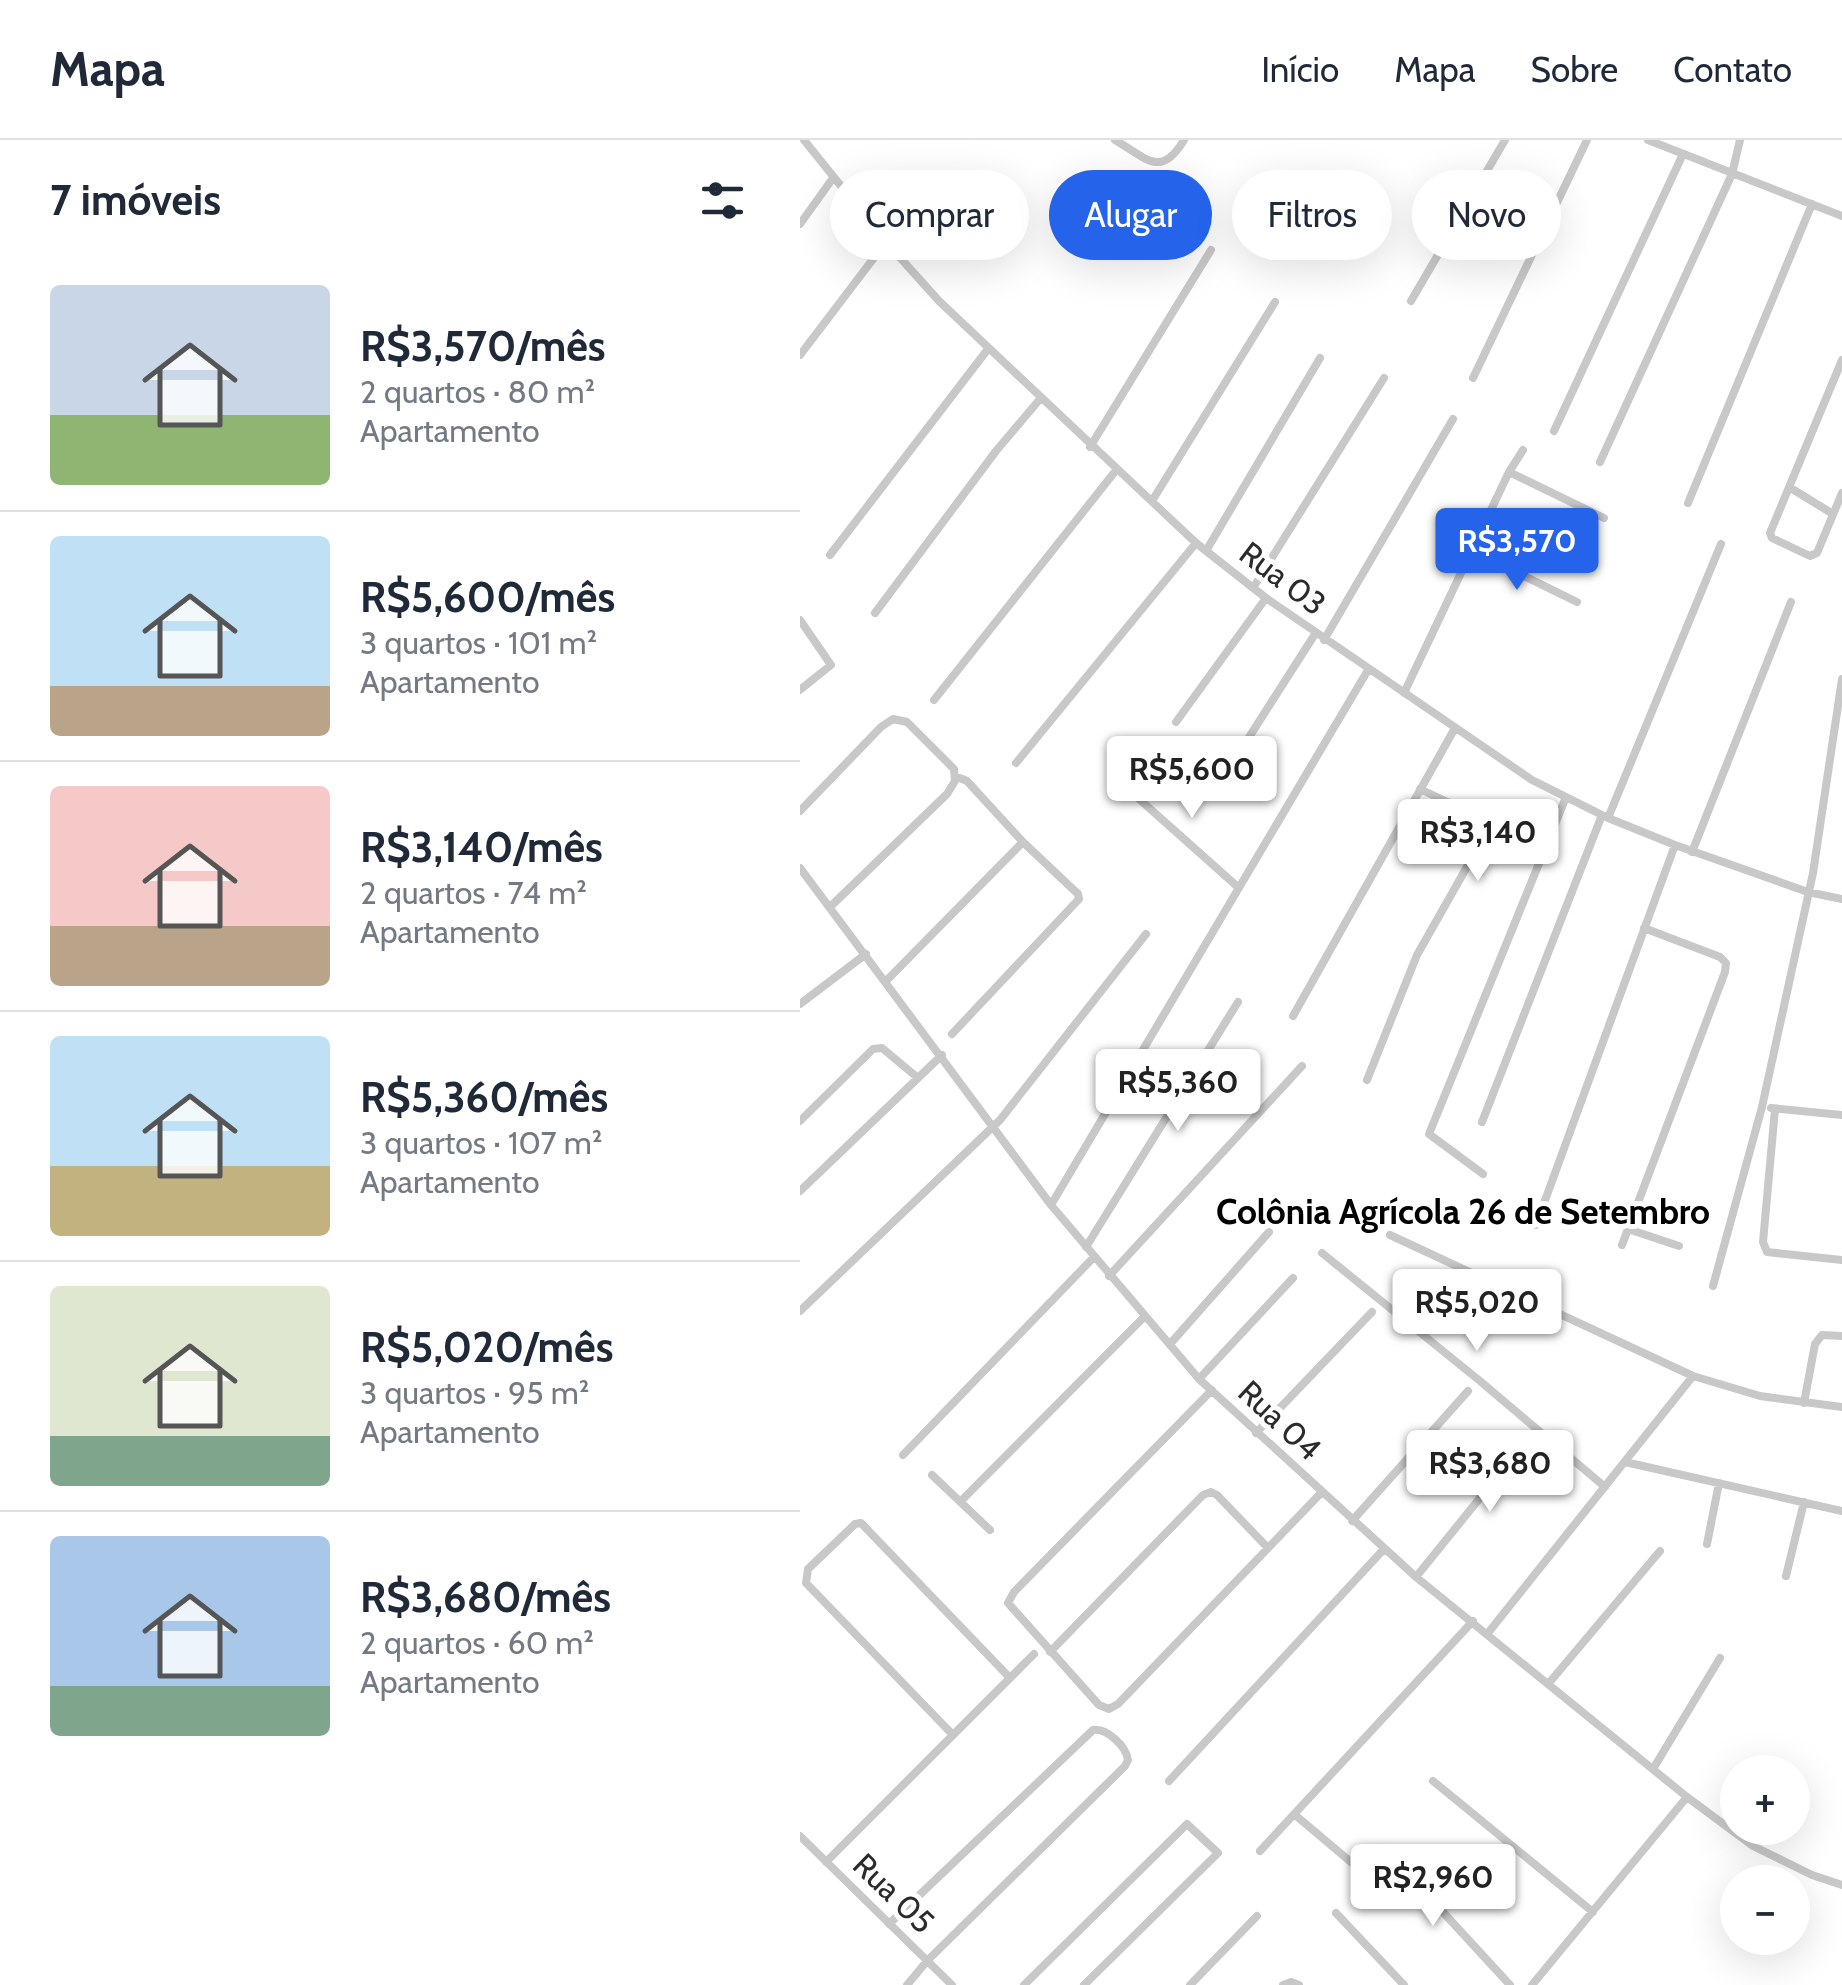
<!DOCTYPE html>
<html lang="pt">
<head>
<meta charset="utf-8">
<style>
  :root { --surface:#fff; --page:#f6f6f7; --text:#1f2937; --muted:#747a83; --line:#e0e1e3; --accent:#2563eb }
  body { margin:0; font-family:Cabin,sans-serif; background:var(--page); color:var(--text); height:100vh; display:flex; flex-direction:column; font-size:38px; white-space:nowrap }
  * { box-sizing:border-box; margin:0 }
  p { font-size:32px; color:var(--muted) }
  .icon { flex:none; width:55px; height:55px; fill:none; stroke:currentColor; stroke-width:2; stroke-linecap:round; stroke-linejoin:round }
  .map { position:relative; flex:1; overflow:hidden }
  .side { display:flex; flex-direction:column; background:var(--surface); width:800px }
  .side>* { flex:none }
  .top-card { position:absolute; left:30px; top:30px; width:860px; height:90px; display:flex; gap:20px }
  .fabs { position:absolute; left:920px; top:1615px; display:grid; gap:20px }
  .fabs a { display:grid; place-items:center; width:90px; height:90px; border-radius:50%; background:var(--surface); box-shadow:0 10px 40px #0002; font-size:50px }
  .price { position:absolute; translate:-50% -85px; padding:0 22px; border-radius:10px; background:#fff; color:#222; font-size:32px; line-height:65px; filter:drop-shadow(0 2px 5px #0008) }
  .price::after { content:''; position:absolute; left:50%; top:60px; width:30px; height:22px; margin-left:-15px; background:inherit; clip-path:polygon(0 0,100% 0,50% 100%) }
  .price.on { background:var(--accent); color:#fff }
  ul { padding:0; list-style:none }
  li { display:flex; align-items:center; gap:30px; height:250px; padding:0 50px }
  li+li { border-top:2px solid var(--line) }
  li span { display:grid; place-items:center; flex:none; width:280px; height:200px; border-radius:10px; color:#555 }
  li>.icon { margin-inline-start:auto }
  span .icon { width:120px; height:120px; fill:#fffc; stroke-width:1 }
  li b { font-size:42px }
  h2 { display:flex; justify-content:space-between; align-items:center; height:120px; padding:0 50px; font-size:42px }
  .tag { padding:0 35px; border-radius:45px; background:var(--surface); box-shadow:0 10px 40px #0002; font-size:35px; line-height:90px }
  .tag.on { background:var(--accent); color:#fff }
  header { display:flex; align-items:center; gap:60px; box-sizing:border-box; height:140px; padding:0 50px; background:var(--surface); border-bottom:2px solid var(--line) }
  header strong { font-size:48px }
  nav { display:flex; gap:55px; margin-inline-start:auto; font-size:35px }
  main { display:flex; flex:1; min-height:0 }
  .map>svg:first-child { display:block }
</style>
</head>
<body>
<header>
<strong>Mapa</strong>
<nav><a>Início</a><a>Mapa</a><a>Sobre</a><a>Contato</a></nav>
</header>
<main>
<section class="side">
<h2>7 imóveis<svg class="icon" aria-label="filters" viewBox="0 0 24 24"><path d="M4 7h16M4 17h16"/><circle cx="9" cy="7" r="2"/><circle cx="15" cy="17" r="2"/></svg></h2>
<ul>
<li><span style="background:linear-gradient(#c9d6e8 65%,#8fb573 0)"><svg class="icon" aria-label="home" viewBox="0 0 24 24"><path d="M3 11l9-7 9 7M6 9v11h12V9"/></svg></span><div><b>R$3,570/mês</b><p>2 quartos · 80 m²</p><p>Apartamento</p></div></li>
<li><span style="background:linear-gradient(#bfe0f5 75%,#b9a48a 0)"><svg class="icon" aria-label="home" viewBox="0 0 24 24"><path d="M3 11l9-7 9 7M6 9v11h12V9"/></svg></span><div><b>R$5,600/mês</b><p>3 quartos · 101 m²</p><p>Apartamento</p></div></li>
<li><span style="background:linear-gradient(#f6c9c9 70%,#b9a48a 0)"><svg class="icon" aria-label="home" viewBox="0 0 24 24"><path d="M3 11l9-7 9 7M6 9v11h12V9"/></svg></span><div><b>R$3,140/mês</b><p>2 quartos · 74 m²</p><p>Apartamento</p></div></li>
<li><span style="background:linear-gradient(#bfe0f5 65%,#c2b280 0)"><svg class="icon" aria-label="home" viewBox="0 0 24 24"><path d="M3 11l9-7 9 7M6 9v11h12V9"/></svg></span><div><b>R$5,360/mês</b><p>3 quartos · 107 m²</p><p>Apartamento</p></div></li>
<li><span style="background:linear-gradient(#dfe7d0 75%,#7fa58c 0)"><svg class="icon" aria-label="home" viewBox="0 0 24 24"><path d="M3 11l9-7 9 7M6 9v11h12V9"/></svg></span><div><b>R$5,020/mês</b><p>3 quartos · 95 m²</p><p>Apartamento</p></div></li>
<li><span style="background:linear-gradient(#a9c7e8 75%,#7fa58c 0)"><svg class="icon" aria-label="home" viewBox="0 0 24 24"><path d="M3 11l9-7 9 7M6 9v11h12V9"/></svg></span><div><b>R$3,680/mês</b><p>2 quartos · 60 m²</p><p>Apartamento</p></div></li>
</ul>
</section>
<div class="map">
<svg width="1042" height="1845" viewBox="0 0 1042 1845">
  <rect width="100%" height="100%" fill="#fff"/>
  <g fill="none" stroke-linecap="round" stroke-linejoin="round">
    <path stroke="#c8c8c8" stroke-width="8" d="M 4,0 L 86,102 L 139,161 L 396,403 L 466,458 L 732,640 L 808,678 L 875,705 L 1008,752 L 1042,759
      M 315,0 C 346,18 361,39 384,0
      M 848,0 L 1042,76
      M 0,84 L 33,38
      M 611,161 L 705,0
      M 0,215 L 86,102
      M 1042,220 L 970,393 L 972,398 L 1010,416 L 1017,413 L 1042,353
      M 673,238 L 787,0
      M 754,291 L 883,14
      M 290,307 L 411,110
      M 800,322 L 932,34 L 940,0
      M 709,332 L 804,378
      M 989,347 L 1033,374
      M 352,361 L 475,162
      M 888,363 L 1012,64
      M 406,411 L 520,218
      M 673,411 L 777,462
      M 30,415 L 188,209
      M 453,448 L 584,238
      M 75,473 L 196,311 L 240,259
      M 0,480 L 31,525 L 0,550
      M 524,500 L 653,279
      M 604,553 L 709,332 L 723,310
      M 134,560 L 317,329
      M 376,582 L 466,458
      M 216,623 L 396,403
      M 423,638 L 515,494
      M 320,642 L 439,748
      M 0,671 L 81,587 L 93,579 L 107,582 L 154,629 L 155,641 L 147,654 L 30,767
      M 808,678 L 921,404
      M 892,712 L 991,462
      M 0,728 L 251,1065 L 399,1239 L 616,1437 L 887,1657 L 953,1706 L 1012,1735 L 1042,1745
      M 86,841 L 223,702 L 167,641 L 155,636
      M 0,864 L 66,814
      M 493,876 L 655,588
      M 152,894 L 279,759 L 278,754 L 223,702
      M 567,940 L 617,815 L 685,695 L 687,686 L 681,678 L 620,649
      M 971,968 L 1042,975
      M 975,969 L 963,1102 L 967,1112 L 1042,1120
      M 0,981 L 73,909 L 82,908 L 118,938
      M 682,982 L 802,675
      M 683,1034 L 629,994 L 766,657
      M 0,1051 L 142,915
      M 251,1065 L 568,530
      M 736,1085 L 875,705
      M 828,1089 L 879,1106
      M 590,1095 L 893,1236 L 960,1256 L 1042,1267
      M 822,1105 L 925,832 L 926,823 L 920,817 L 844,788
      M 286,1107 L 438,862
      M 522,1113 L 680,1241 L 805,1347
      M 309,1136 L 502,926
      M 913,1146 L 962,967 L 1013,733 L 1042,539
      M 0,1171 L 200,980 L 346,794
      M 370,1204 L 469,1092
      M 399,1239 L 493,1138
      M 412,1250 L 214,1452 L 208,1463 L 299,1565 L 309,1569 L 318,1564 L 521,1353
      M 1004,1263 L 1015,1204 L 1022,1195 L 1042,1196
      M 456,1293 L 572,1172
      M 103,1315 L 294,1117
      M 825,1322 L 1042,1371
      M 132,1335 L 190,1390
      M 161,1361 L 345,1176
      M 552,1381 L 668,1251
      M 907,1404 L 919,1343
      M 986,1436 L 1004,1362
      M 616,1437 L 726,1301
      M 688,1493 L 893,1236
      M 250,1512 L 403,1355 L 411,1352 L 417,1355 L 468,1408
      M 749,1543 L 860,1411
      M 153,1595 L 6,1443 L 8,1429 L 55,1384 L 61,1383 L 210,1538
      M 853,1629 L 920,1518
      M 369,1641 L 584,1409
      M 633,1641 L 793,1772
      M 494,1674 L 552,1723
      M 0,1696 L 152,1845
      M 584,1708 L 710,1845
      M 460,1711 L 673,1481
      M 26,1722 L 234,1514
      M 536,1773 L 604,1845
      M 89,1784 L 293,1590 C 307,1588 326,1606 328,1620 L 325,1626 L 127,1821 L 107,1845
      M 224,1845 L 387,1684 L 418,1713 L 284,1845
      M 390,1845 L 457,1776
      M 483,1845 L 491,1842 L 499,1845
      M 732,1845 L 887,1657"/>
  </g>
  <g text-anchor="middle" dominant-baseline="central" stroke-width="10" stroke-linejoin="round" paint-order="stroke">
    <g font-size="32" fill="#2b2b2b" stroke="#fff">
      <text transform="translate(483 438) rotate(37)">Rua 03</text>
      <text transform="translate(480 1280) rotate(43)">Rua 04</text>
      <text transform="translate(94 1753) rotate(44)">Rua 05</text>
    </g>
    <g font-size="35" font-weight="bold" fill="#000" stroke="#fff">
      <text x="663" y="1071">Colônia Agrícola 26 de Setembro</text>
    </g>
  </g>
</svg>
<div class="fabs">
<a>+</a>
<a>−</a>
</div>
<b class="price on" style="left:717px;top:453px">R$3,570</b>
<b class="price" style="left:392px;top:681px">R$5,600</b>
<b class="price" style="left:678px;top:744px">R$3,140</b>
<b class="price" style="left:378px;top:994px">R$5,360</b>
<b class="price" style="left:677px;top:1214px">R$5,020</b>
<b class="price" style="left:690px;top:1375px">R$3,680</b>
<b class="price" style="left:633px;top:1789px">R$2,960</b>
<div class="top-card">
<a class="tag">Comprar</a>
<a class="tag on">Alugar</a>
<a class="tag">Filtros</a>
<a class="tag">Novo</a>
</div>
</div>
</main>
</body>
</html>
